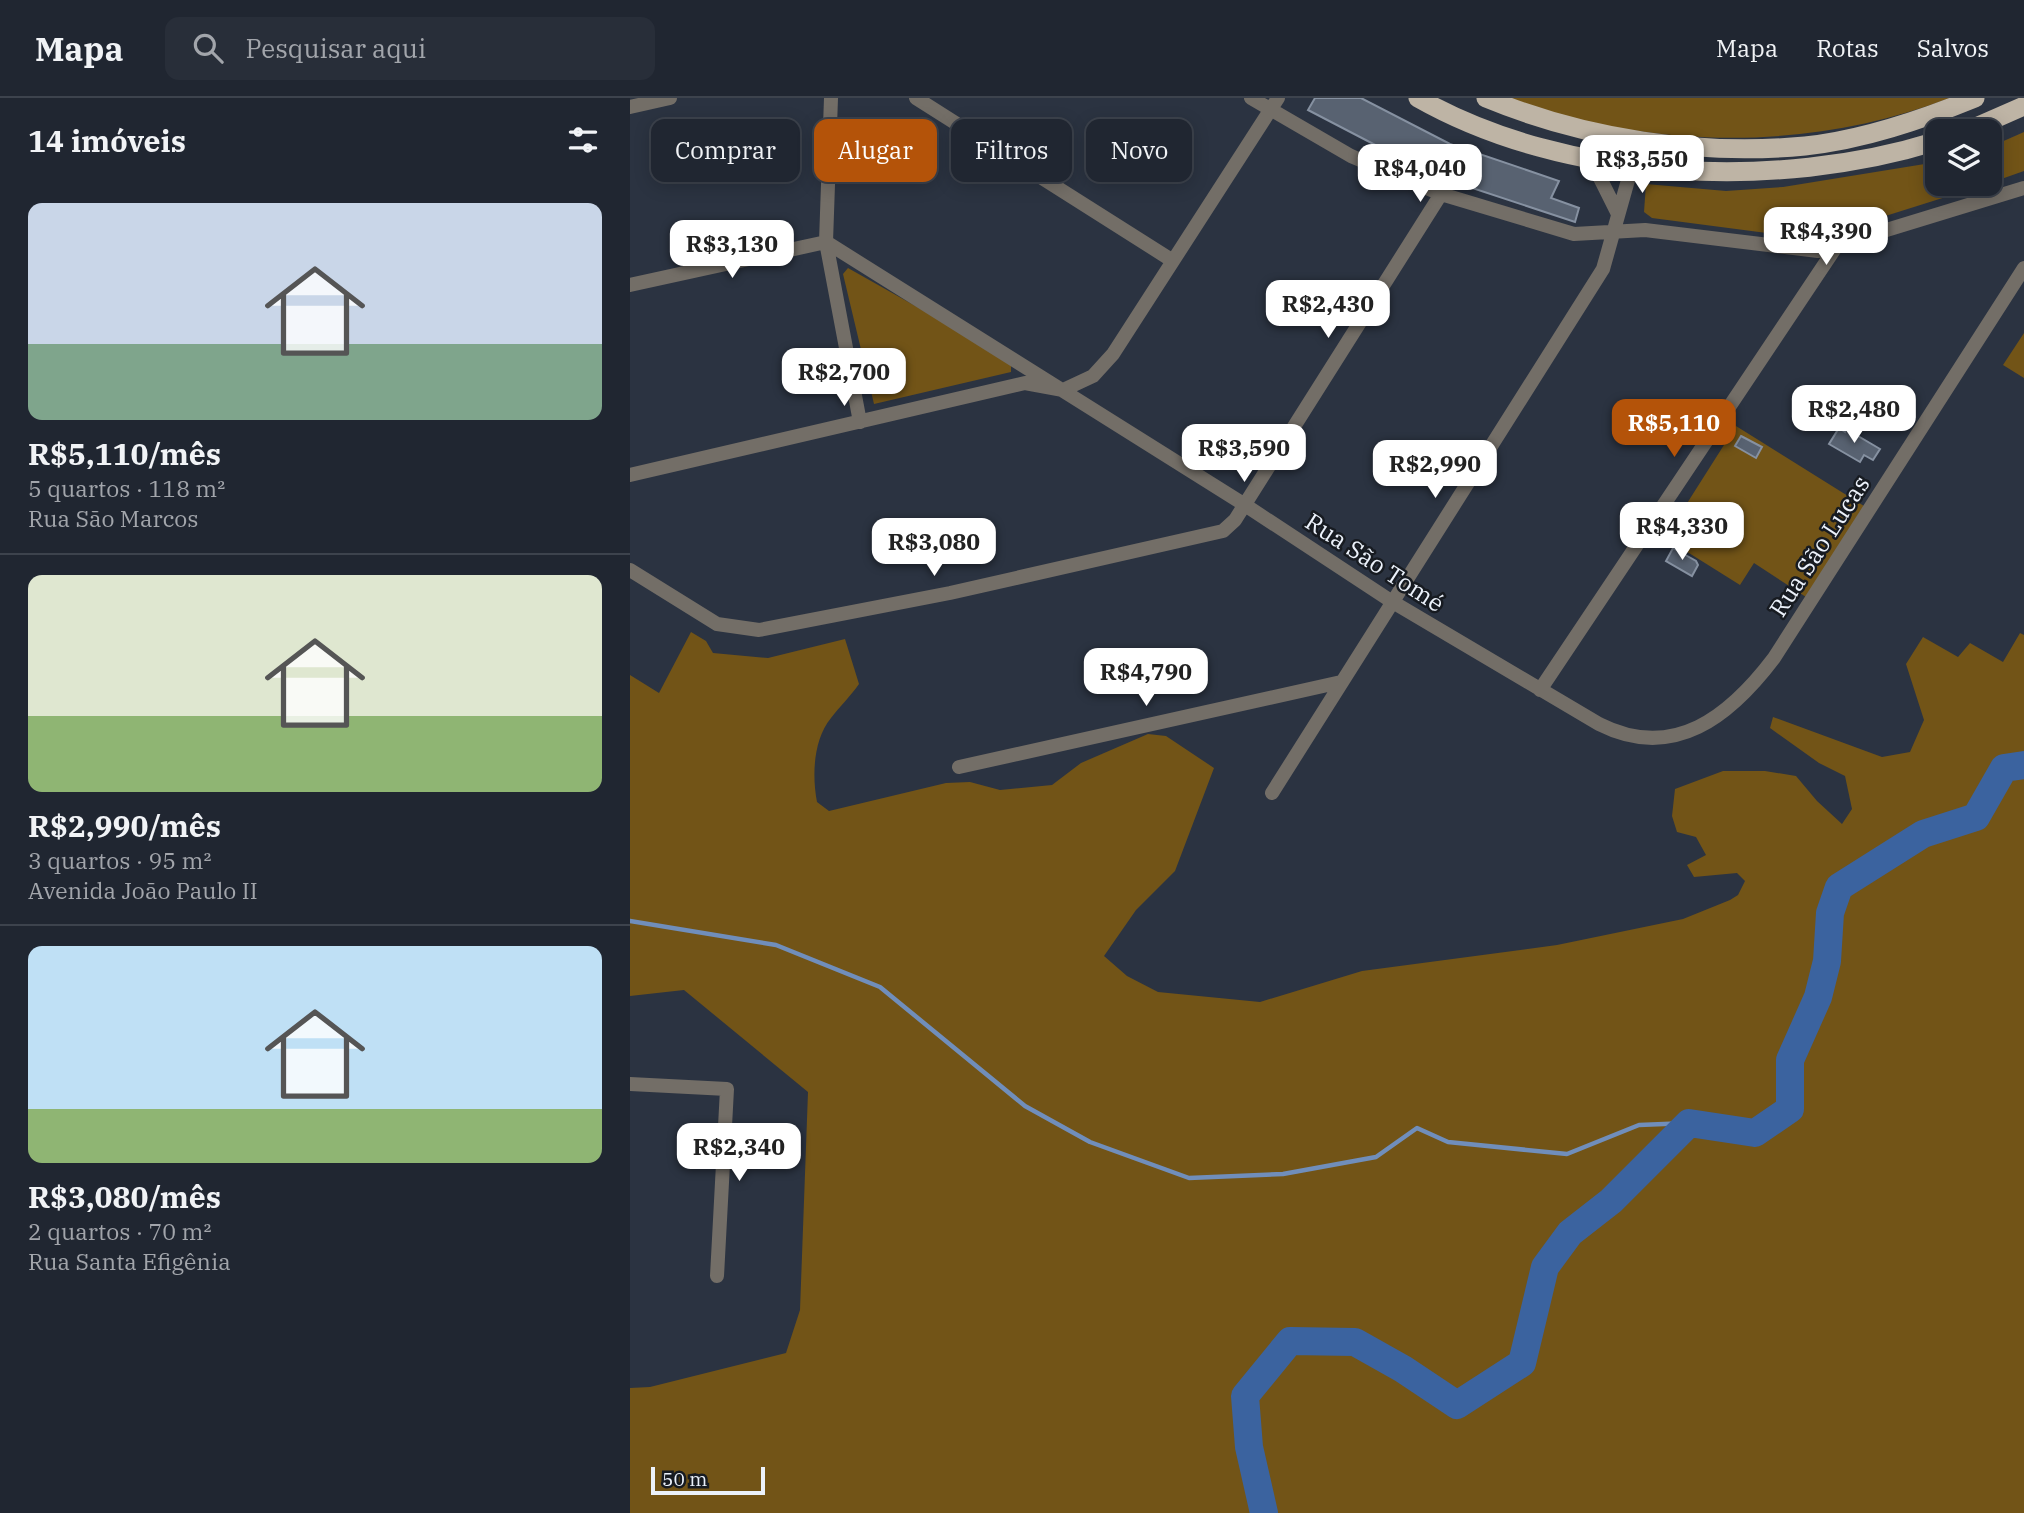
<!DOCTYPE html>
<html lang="pt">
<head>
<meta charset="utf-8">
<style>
  :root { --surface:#202631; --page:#282e39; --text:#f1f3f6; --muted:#a2a5ab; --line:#3d434d; --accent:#b45309 }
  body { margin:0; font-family:"IBM Plex Serif",serif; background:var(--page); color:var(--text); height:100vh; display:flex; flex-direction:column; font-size:26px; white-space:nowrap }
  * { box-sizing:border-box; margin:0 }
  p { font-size:23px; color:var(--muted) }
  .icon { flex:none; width:38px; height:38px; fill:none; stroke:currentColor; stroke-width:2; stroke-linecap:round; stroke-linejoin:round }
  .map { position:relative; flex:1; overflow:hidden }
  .side { display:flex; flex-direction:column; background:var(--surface); width:630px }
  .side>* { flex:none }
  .guide { position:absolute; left:21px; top:21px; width:665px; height:63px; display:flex; gap:14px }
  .controls { position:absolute; left:1295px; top:21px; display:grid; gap:14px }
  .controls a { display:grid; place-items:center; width:77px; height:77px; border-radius:14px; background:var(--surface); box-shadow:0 4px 18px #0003,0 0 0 2px var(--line); font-size:35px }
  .scale { position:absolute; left:21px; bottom:18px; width:114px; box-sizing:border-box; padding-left:7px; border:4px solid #ecf2fb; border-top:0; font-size:19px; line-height:24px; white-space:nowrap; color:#ecf2fb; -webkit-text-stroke:5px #171b21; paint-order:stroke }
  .price { position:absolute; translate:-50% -60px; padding:0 16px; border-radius:14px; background:#fff; color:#222; font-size:23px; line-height:46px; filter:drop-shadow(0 2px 4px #0008) }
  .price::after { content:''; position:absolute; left:50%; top:42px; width:21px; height:16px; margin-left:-10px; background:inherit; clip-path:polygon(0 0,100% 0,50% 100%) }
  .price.current { background:var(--accent); color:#fff }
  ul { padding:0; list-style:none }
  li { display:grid; align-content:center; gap:14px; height:371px; padding:0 28px }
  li+li { border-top:2px solid var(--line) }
  li span { display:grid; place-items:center; height:217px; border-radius:14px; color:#555 }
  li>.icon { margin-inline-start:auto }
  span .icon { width:126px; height:126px; fill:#fffc; stroke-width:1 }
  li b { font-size:30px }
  h2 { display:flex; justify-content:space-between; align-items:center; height:84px; padding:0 28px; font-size:30px }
  .pill { padding:0 24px; border-radius:14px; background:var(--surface); box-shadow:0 4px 18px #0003,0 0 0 2px var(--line); font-size:24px; line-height:63px }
  .pill.current { background:var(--accent); color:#fff }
  header { display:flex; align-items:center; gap:42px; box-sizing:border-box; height:98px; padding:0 35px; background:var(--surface); border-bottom:2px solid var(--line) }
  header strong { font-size:33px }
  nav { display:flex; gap:38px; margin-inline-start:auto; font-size:24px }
  .search { width:490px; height:63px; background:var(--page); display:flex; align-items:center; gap:18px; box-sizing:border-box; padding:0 24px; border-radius:14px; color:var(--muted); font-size:26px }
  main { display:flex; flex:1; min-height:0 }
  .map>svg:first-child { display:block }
</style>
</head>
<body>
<header>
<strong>Mapa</strong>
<div class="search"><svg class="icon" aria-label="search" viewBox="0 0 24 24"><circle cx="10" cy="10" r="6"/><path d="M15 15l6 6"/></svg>Pesquisar aqui</div>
<nav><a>Mapa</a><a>Rotas</a><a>Salvos</a></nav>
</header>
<main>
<section class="side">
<h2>14 imóveis<svg class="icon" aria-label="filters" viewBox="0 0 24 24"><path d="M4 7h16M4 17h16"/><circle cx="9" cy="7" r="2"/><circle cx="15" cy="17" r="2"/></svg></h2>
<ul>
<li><span style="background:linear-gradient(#c9d6e8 65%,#7fa58c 0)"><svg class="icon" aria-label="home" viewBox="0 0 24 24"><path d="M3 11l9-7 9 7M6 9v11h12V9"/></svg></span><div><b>R$5,110/mês</b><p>5 quartos · 118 m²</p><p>Rua São Marcos</p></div></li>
<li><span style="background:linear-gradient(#dfe7d0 65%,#8fb573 0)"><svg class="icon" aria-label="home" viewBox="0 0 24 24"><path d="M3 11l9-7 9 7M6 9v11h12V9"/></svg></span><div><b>R$2,990/mês</b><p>3 quartos · 95 m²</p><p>Avenida João Paulo II</p></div></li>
<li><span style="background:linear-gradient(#bfe0f5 75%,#8fb573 0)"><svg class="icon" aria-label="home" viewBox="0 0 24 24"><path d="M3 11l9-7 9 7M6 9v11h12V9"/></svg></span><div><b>R$3,080/mês</b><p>2 quartos · 70 m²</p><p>Rua Santa Efigênia</p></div></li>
</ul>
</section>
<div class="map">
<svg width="1394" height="1415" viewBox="0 0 1394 1415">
  <rect width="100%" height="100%" fill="#2b3341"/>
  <path fill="#725417" d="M 874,0 L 1320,0 C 1176,55 1019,51 874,0 Z
    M 1394,34 L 1394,73 L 1360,85 L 1360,49 Z
    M 1307,64 L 1307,86 L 1357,86 L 1211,132 L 1168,139 L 1022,120 L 1014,114 L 1016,86 L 1096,93 L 1153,89 Z
    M 218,170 L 381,262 L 381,274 L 244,306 L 213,176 Z
    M 1394,235 L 1394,280 L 1373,267 Z
    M 1106,328 L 1234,408 L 1176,499 L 1124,465 L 1110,487 L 1035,440 Z
    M 61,534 L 76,543 L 83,555 L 138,560 L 215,541 L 229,586 C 220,599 210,608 201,620 C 183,642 182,678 187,704 L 199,713 L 316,685 L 340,684 L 370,692 L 422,687 L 451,665 L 518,636 L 536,638 L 584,670 L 545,773 L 506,812 L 474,858 L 497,878 L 528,894 L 630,904 L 732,873 L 927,847 L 1053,821 L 1100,802 L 1108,797 L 1115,783 L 1107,775 L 1064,779 L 1057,767 L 1076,757 L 1066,739 L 1047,734 L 1042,718 L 1045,691 L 1093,673 L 1135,673 L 1166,678 L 1187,703 L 1212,726 L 1222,711 L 1215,678 L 1189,665 L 1140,630 L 1143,619 L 1252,659 L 1280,654 L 1294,622 L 1276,566 L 1293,539 L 1328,559 L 1340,545 L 1373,564 L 1390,535 L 1394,537 L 1394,1415 L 0,1415 L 0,1290 L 20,1289 L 156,1255 L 170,1212 L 178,994 L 54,892 L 0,898 L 0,577 L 29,595 Z"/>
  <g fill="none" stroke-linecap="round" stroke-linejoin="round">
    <path stroke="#708ebb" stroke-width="4.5" d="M 0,823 L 146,847 L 250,889 L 395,1008 L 460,1044 L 559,1080 L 653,1076 L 746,1059 L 787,1030 L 818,1044 L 937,1056 L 1009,1027 L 1059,1025"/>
    <path stroke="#3b639f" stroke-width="28" d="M 634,1415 L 619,1349 L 615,1298 L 660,1243 L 725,1244 L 773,1271 L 827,1307 L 892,1265 L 915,1169 L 940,1135 L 981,1103 L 1059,1025 L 1125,1035 L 1160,1011 L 1160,962 L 1188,899 L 1197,863 L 1200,815 L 1209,789 L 1293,736 L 1346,719 L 1374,670 L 1394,667"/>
  </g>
  <path fill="#586271" stroke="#8691a1" stroke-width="2" d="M 685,0 L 731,0 L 820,46 L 929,83 L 921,100 L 949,110 L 945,124 L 803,77 L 678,12 Z
    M 1209,330 L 1215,334 L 1216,331 L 1250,351 L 1243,362 L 1234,357 L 1230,364 L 1199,346 Z
    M 1111,338 L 1132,349 L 1126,360 L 1105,348 Z
    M 1043,450 L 1066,463 L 1068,467 L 1062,478 L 1036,463 Z"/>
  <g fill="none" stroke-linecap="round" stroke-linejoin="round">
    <path stroke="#736e67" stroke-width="14" d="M 201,0 L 196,144 L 230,324
      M 286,0 L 543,163
      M 621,0 L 721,58 L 811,96 L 944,136 L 1015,132 L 1188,153 L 1394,90
      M 0,9 L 40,0
      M 961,62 L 988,116
      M 0,187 L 196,144 L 615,407 L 761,503 L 969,626 C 1044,664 1100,618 1144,560 L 1394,170
      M 0,377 L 395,285 L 433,292 L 463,278 L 483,256 L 648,0
      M 0,472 L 87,526 L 129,532 L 320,495 L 593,433 L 605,422 L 811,96
      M 910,592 L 1206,149
      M 329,669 L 711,584
      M 642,695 L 973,171 L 1002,68
      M 0,986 L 97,991 L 87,1178"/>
    <path stroke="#beb4a5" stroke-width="19" d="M 788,0 C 936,84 1147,93 1307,43
      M 856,0 C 955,41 1069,58 1175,48 C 1233,42 1291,22 1345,0
      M 1337,33 L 1394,8"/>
  </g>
  <g text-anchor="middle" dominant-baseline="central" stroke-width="5" stroke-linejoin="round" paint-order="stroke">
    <g font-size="24" fill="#ecf2fb" stroke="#171b21">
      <text transform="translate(1189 448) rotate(-57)">Rua São Lucas</text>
      <text transform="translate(745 464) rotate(33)">Rua São Tomé</text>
    </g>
  </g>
</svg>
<div class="controls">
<a><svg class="icon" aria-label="layers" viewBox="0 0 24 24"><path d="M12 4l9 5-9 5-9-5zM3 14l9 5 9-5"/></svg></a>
</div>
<div class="scale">50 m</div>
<b class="price" style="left:1012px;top:97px">R$3,550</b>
<b class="price" style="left:790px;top:106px">R$4,040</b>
<b class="price" style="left:1196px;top:169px">R$4,390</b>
<b class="price" style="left:102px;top:182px">R$3,130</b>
<b class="price" style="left:698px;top:242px">R$2,430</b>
<b class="price" style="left:214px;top:310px">R$2,700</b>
<b class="price" style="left:1224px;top:347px">R$2,480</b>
<b class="price current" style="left:1044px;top:361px">R$5,110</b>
<b class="price" style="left:614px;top:386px">R$3,590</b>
<b class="price" style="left:805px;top:402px">R$2,990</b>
<b class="price" style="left:1052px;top:464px">R$4,330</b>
<b class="price" style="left:304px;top:480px">R$3,080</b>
<b class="price" style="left:516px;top:610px">R$4,790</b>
<b class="price" style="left:109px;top:1085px">R$2,340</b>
<div class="guide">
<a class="pill">Comprar</a>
<a class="pill current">Alugar</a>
<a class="pill">Filtros</a>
<a class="pill">Novo</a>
</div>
</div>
</main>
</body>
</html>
